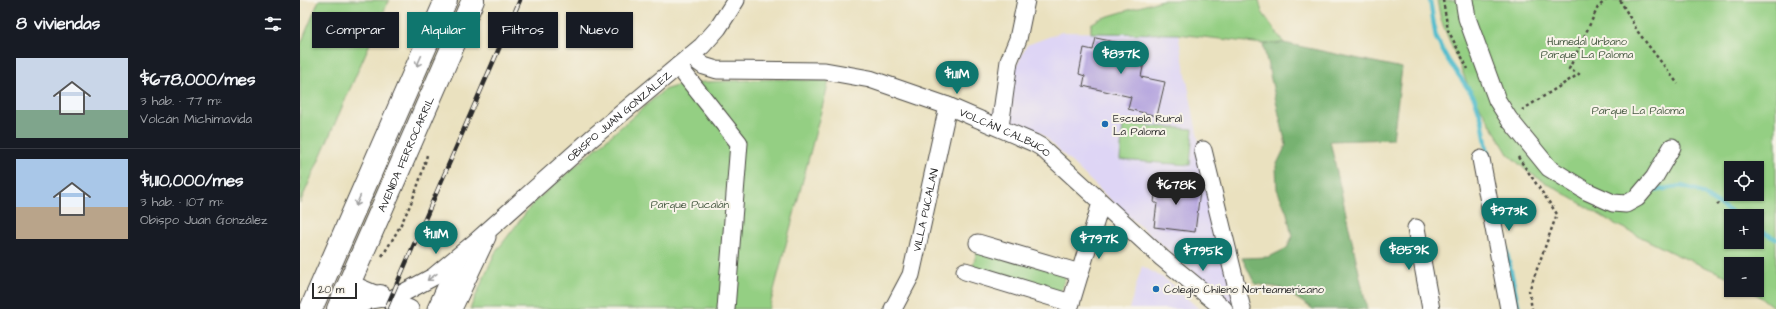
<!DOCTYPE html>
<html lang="es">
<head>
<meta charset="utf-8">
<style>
  :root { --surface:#171b24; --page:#20242c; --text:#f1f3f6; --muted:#9ea1a6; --line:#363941; --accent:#0f766e }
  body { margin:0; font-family:"Architects Daughter",sans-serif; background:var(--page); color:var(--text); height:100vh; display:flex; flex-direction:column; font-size:15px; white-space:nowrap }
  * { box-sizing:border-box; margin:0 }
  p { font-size:13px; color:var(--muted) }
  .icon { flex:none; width:22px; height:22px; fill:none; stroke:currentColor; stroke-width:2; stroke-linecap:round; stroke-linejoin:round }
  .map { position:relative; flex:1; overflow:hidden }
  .details { display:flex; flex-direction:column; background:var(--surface); width:300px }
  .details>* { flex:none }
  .banner { position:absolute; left:12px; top:12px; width:380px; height:36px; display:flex; gap:8px }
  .fabs { position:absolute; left:1424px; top:161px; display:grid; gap:8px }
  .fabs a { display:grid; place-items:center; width:40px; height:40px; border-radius:0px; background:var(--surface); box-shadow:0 1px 3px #0004; font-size:20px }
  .scale { position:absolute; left:12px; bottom:10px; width:45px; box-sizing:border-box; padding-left:4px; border:2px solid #2b2b2b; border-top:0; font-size:11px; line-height:14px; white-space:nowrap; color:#2b2b2b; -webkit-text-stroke:3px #f7f3e8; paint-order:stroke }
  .price { position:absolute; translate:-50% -34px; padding:0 9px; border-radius:14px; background:var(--accent); color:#fff; font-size:13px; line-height:26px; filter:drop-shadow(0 1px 2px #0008) }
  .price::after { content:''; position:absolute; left:50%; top:24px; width:12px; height:9px; margin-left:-6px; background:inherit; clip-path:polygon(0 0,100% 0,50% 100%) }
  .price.on { background:#222; color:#fff }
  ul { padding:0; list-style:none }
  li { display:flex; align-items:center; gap:12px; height:100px; padding:0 16px }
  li+li { border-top:1px solid var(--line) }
  li span { display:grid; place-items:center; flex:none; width:112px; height:80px; border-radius:0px; color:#555 }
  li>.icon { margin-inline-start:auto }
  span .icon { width:48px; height:48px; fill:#fffc; stroke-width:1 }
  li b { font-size:17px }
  h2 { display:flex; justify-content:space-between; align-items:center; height:48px; padding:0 16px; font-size:17px }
  .tag { padding:0 14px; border-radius:0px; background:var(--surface); box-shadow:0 1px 3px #0004; font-size:14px; line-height:36px }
  .tag.on { background:var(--accent); color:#fff }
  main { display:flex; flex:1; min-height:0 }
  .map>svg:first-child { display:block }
</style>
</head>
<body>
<main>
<section class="details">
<h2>8 viviendas<svg class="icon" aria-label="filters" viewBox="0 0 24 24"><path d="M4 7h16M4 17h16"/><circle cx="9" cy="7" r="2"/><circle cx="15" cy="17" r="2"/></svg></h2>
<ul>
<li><span style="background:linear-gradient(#c9d6e8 65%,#7fa58c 0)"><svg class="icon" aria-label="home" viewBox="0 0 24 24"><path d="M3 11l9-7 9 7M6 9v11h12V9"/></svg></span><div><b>$678,000/mes</b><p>3 hab. · 77 m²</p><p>Volcán Michimavida</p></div></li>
<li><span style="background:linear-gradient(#a9c7e8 60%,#b9a48a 0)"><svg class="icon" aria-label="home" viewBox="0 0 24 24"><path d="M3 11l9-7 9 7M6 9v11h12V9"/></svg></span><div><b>$1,110,000/mes</b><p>3 hab. · 107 m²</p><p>Obispo Juan González</p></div></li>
</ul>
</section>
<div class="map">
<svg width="1476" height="309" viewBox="0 0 1476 309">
  <rect width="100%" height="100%" fill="#f7f3e8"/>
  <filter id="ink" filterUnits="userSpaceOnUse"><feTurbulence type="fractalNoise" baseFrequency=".025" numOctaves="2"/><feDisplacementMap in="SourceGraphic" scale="8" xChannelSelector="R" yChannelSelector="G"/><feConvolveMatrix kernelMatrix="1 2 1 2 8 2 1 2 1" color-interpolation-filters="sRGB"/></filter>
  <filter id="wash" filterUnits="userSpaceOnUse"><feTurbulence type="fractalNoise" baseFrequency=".012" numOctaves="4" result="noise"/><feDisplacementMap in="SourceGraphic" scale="16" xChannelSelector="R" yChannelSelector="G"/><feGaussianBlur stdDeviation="0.9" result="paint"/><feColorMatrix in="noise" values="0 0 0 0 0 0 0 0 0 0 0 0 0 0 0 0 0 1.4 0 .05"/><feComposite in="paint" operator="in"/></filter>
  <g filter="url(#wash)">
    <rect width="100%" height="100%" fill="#eae1bf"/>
    <path fill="#ded5f5" d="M 762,32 L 878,34 L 905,174 L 936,308 L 820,209 L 740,132 L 691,116 L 727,45 Z
      M 842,266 L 867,280 L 899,309 L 829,309 Z"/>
    <path fill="#94cf83" stroke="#607d57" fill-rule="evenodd" d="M 19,0 L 89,0 L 0,203 L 0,46 Z
      M 862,0 L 959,0 L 962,12 L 984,43 L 963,44 L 878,34 L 791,33 L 791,24 L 799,19 Z
      M 1137,0 L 1476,0 L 1476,309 L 1451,290 L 1457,290 L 1457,264 L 1431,264 L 1431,278 L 1375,254 L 1315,224 L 1228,172 L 1208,154 L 1169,88 L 1141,20 ZM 1431,168 L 1457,168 L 1457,194 L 1431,194 ZM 1431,216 L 1457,216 L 1457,242 L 1431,242 Z
      M 474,79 L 529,81 L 469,309 L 170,309 L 195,253 L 234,202 L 364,90 L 386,83 Z
      M 823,124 L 893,129 L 890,165 L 820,160 Z
      M 678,249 L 766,275 L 760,294 L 672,268 Z"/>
    <path fill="#77b271" stroke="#516e4e" d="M 984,43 L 1102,68 L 1093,139 L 1030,141 L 1067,309 L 1013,309 L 981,288 L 955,284 L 942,258 L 969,257 L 987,248 L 992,237 L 987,213 L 977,189 L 976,166 L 986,145 L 963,44 Z"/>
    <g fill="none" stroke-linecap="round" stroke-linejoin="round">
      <path stroke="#52bdcd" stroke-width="4.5" d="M 1130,0 L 1136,38 L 1148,60 L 1174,97 L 1182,120 L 1189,160
        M 1352,191 L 1381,186 L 1396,190 L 1437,216
        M 1457,229 L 1476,239
        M 1205,244 L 1219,309"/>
    </g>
    <g id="blocks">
      <path fill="#b1a0de" d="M 796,38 L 839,47 L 837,56 L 845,57 L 841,77 L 865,82 L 857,116 L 828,109 L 831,97 L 783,86 L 785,76 L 779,74 L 784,48 L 793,50 Z
        M 857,178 L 886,181 L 885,189 L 900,191 L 895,232 L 854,227 L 857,203 L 854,203 Z"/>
    </g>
  </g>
  <g filter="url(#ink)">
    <use href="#blocks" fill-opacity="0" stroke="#484641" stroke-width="1"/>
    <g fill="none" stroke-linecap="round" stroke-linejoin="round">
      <defs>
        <g id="minor">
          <path d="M 1164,0 L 1167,18 L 1197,100 L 1209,119 L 1249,168 L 1286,191 L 1313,203 L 1326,204 L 1337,198 L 1354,178 L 1372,147"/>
          <path id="s1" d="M 390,56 L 404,66 L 417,70 L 525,71 L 570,79 L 648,106 L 734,143 L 741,147 L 862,258 L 924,309"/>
          <path d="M 378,66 L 439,143 L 426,309"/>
          <path d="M 700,127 L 709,61 L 718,39 L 726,0"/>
          <path d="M 903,150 L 942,309"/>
          <path d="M 1181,159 L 1209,309"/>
          <path d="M 1116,228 L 1131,309"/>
          <path d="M 678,243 L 780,273"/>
          <path d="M 665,271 L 771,303"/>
          <path d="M 49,283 L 110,309"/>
          <path id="s2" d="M 90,300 L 133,277 L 174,243 L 292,138 L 402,46 L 418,28 L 436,0"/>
          <path d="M 136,309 L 159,258"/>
          <path d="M 153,309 L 187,237"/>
          <path id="s3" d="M 593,309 L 611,275 L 648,106"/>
          <path d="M 769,309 L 801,203"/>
        </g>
        <g id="major">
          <path d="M 11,309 L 146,0"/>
          <path id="s4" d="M 38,309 L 173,0"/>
          <path d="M 46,309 L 68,298 L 80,296"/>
        </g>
      </defs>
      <use href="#minor" stroke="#484641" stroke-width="19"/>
      <use href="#major" stroke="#484641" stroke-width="24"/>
      <path stroke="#484641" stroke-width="2.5" stroke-dasharray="3 3" stroke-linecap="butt" d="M 1143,0 L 1148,30 L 1168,69
        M 1320,0 L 1338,32 L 1378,84
        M 1222,110 L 1279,74 L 1269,69 L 1298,7 L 1306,0
        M 1218,157 L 1257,214 L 1229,291 L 1232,309
        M 1417,205 L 1421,201
        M 82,256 C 103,225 118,191 127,155"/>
      <use href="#minor" stroke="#fff" stroke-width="17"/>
      <use href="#major" stroke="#fff" stroke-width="22"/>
      <defs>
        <path id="rail" d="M 86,309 L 220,0"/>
      </defs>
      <use href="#rail" stroke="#2b2b2b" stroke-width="4.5"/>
      <use href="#rail" stroke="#f7f3e8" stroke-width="3" stroke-dasharray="9" stroke-linecap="butt"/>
    </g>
    <defs><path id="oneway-shaft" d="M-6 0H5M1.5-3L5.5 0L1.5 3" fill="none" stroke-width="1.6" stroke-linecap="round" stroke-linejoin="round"/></defs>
    <g stroke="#a0a0a0">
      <use href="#oneway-shaft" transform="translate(119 61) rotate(114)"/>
      <use href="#oneway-shaft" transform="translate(58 201) rotate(113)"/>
      <use href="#oneway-shaft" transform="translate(132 277) rotate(145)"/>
    </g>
  </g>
  <g fill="#1f6fb2" stroke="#f7f3e8" stroke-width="1.5">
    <circle cx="805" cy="124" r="4"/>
    <circle cx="856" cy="289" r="4"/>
  </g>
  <g text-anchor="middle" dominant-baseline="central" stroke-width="4" stroke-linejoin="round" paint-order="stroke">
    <g font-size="11" fill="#4a5c45" stroke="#f7f3e8">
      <text x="1287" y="41">Humedal Urbano<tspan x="1287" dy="13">Parque La Paloma</tspan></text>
      <text x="1338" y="110">Parque La Paloma</text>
      <text x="390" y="204">Parque Pucalán</text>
    </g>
    <g font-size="11" fill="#2b2b2b" stroke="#f7f3e8">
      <text stroke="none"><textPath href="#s2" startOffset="295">OBISPO JUAN GONZÁLEZ</textPath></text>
      <text stroke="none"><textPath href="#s1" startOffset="330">VOLCÁN CALBUCO</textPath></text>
      <text stroke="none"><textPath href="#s4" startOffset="169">AVENIDA FERROCARRIL</textPath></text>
      <text stroke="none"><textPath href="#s3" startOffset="105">VILLA PUCALAN</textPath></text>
    </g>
    <g font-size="11" fill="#2b2b2b" stroke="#f7f3e8" text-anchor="start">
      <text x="813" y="118">Escuela Rural<tspan x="813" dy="13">La Paloma</tspan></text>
      <text x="864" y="289">Colegio Chileno Norteamericano</text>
    </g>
  </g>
</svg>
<div class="fabs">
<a><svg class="icon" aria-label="locate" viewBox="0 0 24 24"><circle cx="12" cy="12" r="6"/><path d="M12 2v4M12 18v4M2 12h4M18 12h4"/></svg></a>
<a>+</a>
<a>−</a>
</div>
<div class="scale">20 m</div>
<b class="price" style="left:821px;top:75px">$837K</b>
<b class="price" style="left:657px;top:95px">$1.11M</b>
<b class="price on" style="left:876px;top:206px">$678K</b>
<b class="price" style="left:1209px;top:232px">$973K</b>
<b class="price" style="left:136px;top:255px">$1.11M</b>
<b class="price" style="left:799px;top:260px">$797K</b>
<b class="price" style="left:1109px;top:271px">$859K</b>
<b class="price" style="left:903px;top:272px">$795K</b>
<div class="banner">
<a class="tag">Comprar</a>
<a class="tag on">Alquilar</a>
<a class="tag">Filtros</a>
<a class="tag">Nuevo</a>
</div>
</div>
</main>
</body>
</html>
